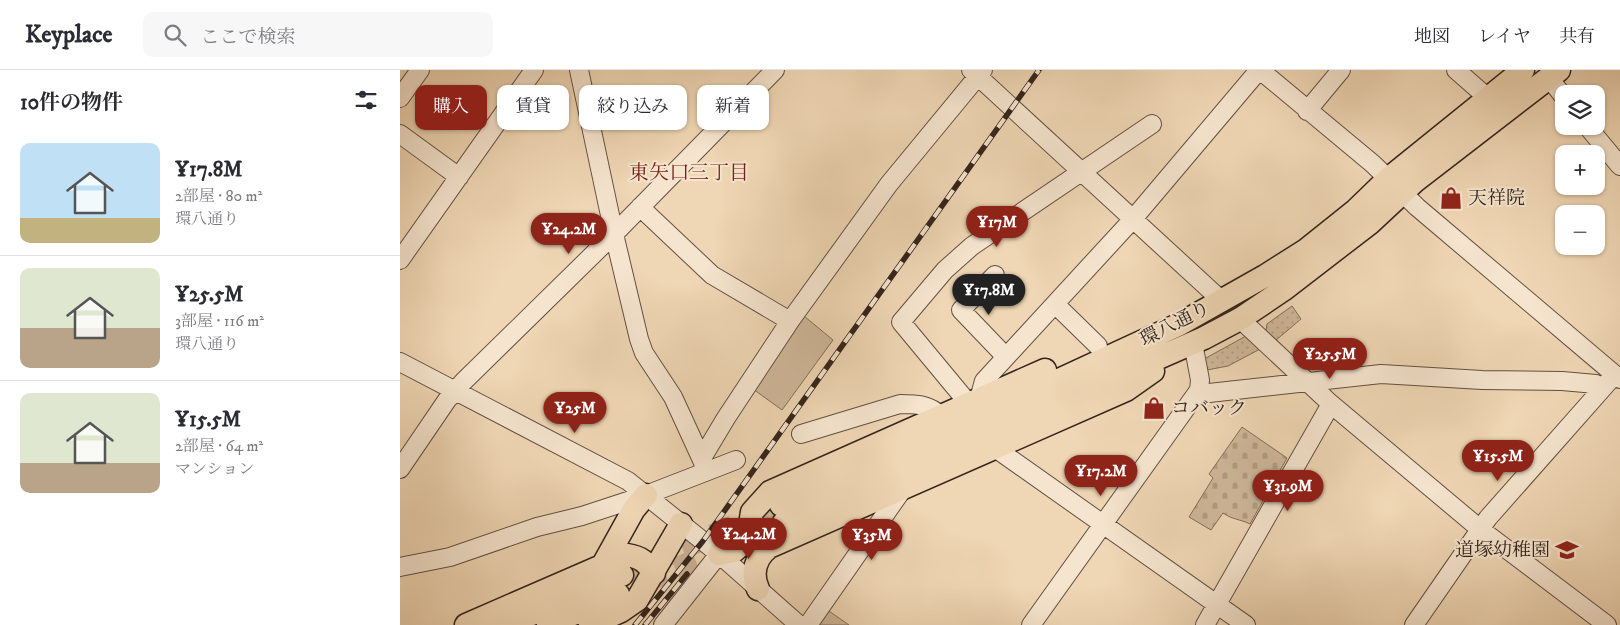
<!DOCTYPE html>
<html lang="ja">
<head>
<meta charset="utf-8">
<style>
  :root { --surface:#fff; --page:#f7f7f7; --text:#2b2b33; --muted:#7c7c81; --line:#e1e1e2; --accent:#8f2418 }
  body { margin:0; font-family:"IM FELL DW Pica","Noto Serif JP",serif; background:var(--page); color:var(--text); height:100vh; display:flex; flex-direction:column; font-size:19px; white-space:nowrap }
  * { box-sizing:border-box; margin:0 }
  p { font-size:16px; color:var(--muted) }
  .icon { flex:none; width:28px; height:28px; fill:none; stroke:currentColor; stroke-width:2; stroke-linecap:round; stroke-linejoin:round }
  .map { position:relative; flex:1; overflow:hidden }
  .side { display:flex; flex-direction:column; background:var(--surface); width:400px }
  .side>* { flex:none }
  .hud { position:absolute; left:15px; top:15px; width:475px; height:45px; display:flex; gap:10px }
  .tools { position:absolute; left:1155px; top:15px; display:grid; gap:10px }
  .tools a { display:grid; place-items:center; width:50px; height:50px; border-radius:10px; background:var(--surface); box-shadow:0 1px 4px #0004; font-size:25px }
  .price { position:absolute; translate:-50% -42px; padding:0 11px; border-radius:18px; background:var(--accent); color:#fff; font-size:16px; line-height:32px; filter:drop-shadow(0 1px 2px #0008) }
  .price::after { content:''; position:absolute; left:50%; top:30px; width:15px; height:11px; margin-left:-8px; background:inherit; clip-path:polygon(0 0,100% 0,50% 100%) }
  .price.on { background:#222; color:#fff }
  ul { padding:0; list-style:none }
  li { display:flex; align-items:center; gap:15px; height:125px; padding:0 20px }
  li+li { border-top:1px solid var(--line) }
  li span { display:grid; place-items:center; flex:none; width:140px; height:100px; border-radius:10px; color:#555 }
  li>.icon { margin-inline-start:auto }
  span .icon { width:60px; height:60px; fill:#fffc; stroke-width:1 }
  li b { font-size:21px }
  h2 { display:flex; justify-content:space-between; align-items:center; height:60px; padding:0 20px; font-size:21px }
  .pill { padding:0 18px; border-radius:10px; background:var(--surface); box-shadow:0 1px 4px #0004; font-size:18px; line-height:45px }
  .pill.on { background:var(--accent); color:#fff }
  header { display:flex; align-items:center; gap:30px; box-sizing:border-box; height:70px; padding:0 25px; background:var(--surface); border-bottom:1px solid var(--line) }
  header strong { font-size:24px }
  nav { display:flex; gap:28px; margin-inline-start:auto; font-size:18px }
  .search { width:350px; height:45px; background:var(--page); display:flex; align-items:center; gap:12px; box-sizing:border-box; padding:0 18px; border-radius:10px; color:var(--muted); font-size:19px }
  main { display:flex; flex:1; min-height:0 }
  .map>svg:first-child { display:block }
</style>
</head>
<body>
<header>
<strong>Keyplace</strong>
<div class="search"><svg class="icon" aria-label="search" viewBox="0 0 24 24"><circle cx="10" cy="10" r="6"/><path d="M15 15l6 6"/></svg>ここで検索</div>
<nav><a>地図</a><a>レイヤ</a><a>共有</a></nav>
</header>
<main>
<section class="side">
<h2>10件の物件<svg class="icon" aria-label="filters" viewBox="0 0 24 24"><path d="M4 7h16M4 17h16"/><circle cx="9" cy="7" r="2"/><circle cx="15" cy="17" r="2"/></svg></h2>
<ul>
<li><span style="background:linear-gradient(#bfe0f5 75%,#c2b280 0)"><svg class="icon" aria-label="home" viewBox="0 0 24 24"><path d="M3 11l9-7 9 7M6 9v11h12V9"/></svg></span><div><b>¥17.8M</b><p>2部屋 · 80 m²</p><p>環八通り</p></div></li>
<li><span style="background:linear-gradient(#dfe7d0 60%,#b9a48a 0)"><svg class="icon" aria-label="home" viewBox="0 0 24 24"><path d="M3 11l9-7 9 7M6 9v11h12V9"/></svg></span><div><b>¥25.5M</b><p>3部屋 · 116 m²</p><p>環八通り</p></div></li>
<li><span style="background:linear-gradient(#dfe7d0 70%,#b9a48a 0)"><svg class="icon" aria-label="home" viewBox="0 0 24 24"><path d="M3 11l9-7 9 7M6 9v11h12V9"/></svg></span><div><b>¥15.5M</b><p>2部屋 · 64 m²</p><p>マンション</p></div></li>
</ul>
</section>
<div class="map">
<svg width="1220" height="555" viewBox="0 0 1220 555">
  <defs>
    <pattern id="grass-dots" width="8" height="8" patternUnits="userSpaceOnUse" patternTransform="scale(1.25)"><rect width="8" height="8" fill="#cfb89a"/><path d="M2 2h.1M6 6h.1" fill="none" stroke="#b29e84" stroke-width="1.8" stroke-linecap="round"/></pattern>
    <pattern id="cemetery-stones" width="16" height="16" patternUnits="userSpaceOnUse" patternTransform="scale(1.25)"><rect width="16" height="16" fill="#cfb89a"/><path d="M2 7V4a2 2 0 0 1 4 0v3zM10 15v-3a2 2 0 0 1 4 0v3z" fill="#b29e84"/></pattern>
  </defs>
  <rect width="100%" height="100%" fill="#efd6b4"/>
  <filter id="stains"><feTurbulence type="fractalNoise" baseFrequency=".004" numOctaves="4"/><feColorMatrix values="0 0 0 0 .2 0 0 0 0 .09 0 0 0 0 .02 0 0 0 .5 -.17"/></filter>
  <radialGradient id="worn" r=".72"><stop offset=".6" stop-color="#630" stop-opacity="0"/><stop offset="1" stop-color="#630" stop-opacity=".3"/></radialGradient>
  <path fill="url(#grass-dots)" stroke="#826e5b" d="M 892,236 L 901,249 L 875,271 L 866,260 L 867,254 Z
    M 846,266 L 862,278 L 828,296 L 807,300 L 804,290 L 806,288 Z
    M 368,432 L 383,465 C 371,468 365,465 357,456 Z"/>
  <path fill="url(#cemetery-stones)" stroke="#826e5b" d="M 842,357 L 887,388 L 850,454 C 840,449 833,450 823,443 L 811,460 L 789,447 L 813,408 L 809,404 Z"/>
  <path fill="#cfb89a" stroke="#826e5b" d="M 404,246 L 433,270 L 382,340 L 353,319 Z
    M 429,541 L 449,555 L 419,555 Z"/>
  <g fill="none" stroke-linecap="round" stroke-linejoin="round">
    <path stroke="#cab296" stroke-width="22" stroke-dasharray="22 11" stroke-linecap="butt" d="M 222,505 L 368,441
      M 245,512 L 384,452"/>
    <defs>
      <path id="minor" d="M 179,0 L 214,164 L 239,269 L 244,283 L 273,327 L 307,401
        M 571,0 L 821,230
        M 860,0 L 973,94 L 1017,137 L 1220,309
        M 1056,0 L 1088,28
        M 1149,8 L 1164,27
        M 0,28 L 20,0
        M 907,41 L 941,0
        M 1187,56 L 1220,96
        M 0,64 L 59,107
        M 240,137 L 312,205 L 390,251
        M 0,190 L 134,0
        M 595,205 L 561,240 L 606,287
        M 655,234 L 698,276
        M 840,249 L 931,334 L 1080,459 L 1207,555
        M 0,292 L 228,411 L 319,484 L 399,555
        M 799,320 L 809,323 L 981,304 L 1082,310 L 1162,311 L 1196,314 L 1203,318
        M 579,329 L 584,311 L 733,149 L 859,0
        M 569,334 L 501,252 L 545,200 L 572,176 L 752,54
        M 401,364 L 500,334 C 516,334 529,334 541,346
        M 595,378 L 846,555
        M 302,388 L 326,348 L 390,251 L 489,114 L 583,0
        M 0,399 L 47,330 L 64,311 L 214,164 L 375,0
        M 0,497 L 50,487 L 137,457 L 182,446 L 246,425 L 336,390
        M 263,555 L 319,484
        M 408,555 L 500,423 L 499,420
        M 631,555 L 799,320 L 800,310 L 793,273
        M 805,555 L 931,334
        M 1014,555 L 1088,448 L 1210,310"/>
      <path id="major" d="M 381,435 L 596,339 L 780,254 L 865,206 L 906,180 L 956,140 L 988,109 L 1123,0
        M 384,452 L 804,268 L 840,249 L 883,220 L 970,153 L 1015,111 L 1159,0
        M 319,484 L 334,481 L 343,473 L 349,461 L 352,442 L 370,422 L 645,300
        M 204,493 L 234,439 L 246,425
        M 358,519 C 351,503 355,488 369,477 L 726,320 L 753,301
        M 66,555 L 227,485 C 241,487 246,492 254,503
        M 106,555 L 222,505
        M 148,555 L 218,524
        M 190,555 L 221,541 L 237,530 L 281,454"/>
    </defs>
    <use href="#minor" stroke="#635042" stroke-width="20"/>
    <use href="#major" stroke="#34241c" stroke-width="25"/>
    <use href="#minor" stroke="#f5e4ce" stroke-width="18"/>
    <use href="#major" stroke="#efd6b4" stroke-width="22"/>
    <defs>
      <path id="rail" d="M 235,555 L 303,471 L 639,0
        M 245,555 L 287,504"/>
    </defs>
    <use href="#rail" stroke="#34241c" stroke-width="5.5"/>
    <use href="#rail" stroke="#f5e4ce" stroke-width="4" stroke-dasharray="11" stroke-linecap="butt"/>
  </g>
  <defs>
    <symbol id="shop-bare" viewBox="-9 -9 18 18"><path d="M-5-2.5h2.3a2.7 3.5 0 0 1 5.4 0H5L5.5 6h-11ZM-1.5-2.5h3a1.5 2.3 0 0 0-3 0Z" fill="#8f2418" stroke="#f5e4ce" stroke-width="2.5" paint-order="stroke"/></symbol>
    <symbol id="school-bare" viewBox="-9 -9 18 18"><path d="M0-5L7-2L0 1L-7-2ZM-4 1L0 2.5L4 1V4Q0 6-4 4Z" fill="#8f2418" stroke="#f5e4ce" stroke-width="2.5" paint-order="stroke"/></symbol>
  </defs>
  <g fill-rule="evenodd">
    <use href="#shop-bare" x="1035" y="112" width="32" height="32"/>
    <use href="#shop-bare" x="738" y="322" width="32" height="32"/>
    <use href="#school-bare" x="1151" y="464" width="32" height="32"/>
  </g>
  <g text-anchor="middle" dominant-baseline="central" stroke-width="4" stroke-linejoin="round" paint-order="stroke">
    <g font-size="19" fill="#34241c" stroke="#f5e4ce" text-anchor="start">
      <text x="1068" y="128">天祥院</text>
      <text x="771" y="338">コバック</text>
      <text x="1150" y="480" text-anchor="end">道塚幼稚園</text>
    </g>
    <g font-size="19" fill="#34241c" stroke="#f5e4ce">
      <text transform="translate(775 254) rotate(-27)">環八通り</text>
    </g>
    <g font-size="20" fill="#7a1f14" stroke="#f5e4ce">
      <text x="289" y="103">東矢口三丁目</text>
    </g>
  </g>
  <rect width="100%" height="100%" filter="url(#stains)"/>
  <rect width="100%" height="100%" fill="url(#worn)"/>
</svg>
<div class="tools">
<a><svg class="icon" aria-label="layers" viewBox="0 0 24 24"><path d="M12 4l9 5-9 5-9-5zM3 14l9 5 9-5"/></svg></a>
<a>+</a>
<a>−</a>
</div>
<b class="price" style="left:597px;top:178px">¥17M</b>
<b class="price" style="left:169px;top:185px">¥24.2M</b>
<b class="price on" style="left:589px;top:246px">¥17.8M</b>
<b class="price" style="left:930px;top:310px">¥25.5M</b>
<b class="price" style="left:175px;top:364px">¥25M</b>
<b class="price" style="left:1098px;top:412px">¥15.5M</b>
<b class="price" style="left:701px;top:427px">¥17.2M</b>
<b class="price" style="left:888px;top:442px">¥31.9M</b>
<b class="price" style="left:349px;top:490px">¥24.2M</b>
<b class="price" style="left:472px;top:491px">¥35M</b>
<div class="hud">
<a class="pill on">購入</a>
<a class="pill">賃貸</a>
<a class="pill">絞り込み</a>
<a class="pill">新着</a>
</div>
</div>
</main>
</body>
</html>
